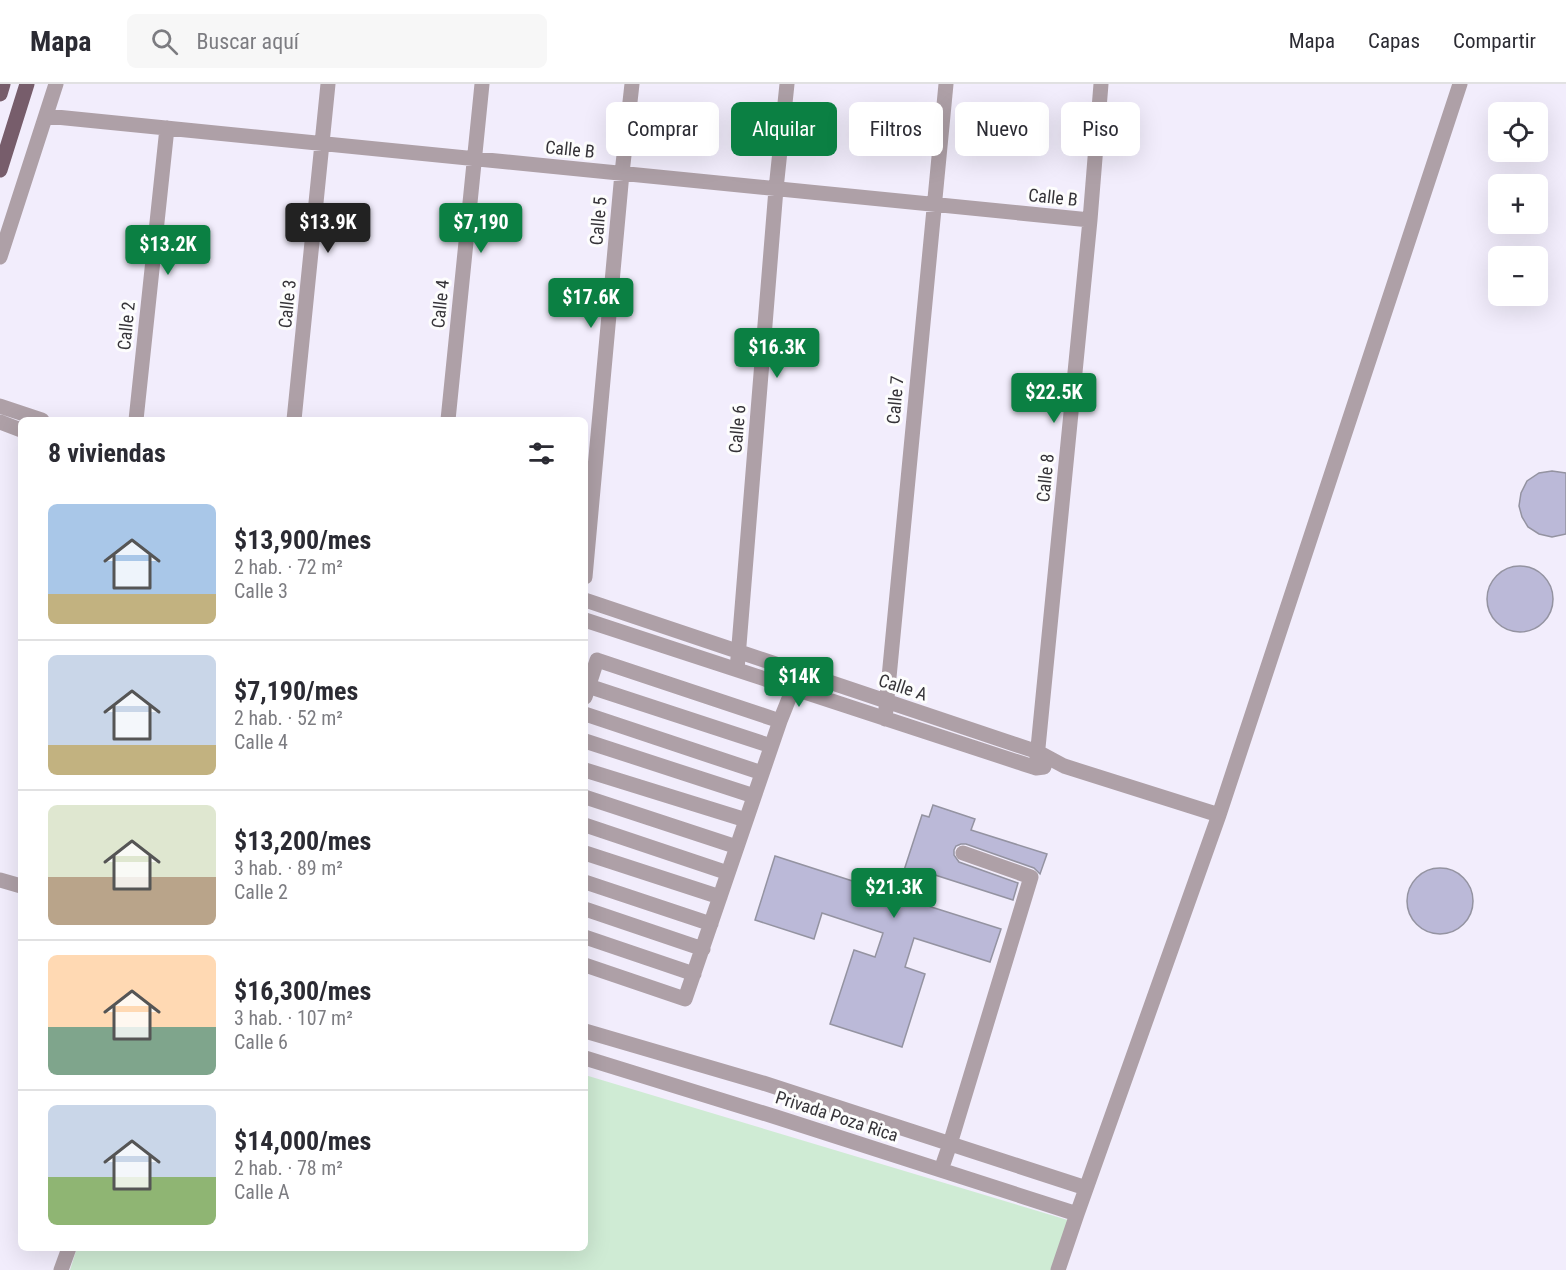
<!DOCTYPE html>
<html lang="es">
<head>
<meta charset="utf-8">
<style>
  :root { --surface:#fff; --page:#f7f7f7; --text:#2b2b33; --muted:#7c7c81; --line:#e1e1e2; --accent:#0b8043 }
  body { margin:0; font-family:"Roboto Condensed",sans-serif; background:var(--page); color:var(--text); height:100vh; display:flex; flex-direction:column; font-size:22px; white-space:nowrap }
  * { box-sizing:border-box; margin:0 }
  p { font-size:20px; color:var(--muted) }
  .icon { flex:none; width:33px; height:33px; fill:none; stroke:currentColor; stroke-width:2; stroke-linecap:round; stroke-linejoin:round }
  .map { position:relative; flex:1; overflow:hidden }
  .drawer { position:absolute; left:18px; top:333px; width:570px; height:834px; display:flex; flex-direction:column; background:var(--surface); border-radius:9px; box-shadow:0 6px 24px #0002 }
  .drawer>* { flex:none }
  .banner { position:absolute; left:606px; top:18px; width:570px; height:54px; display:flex; gap:12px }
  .tools { position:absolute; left:1488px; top:18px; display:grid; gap:12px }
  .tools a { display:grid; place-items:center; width:60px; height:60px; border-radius:9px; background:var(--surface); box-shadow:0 6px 24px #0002; font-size:30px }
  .price { position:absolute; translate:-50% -51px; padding:0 14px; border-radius:6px; background:var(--accent); color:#fff; font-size:20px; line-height:39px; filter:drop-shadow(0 2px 3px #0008) }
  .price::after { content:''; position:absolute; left:50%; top:36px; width:18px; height:14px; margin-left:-9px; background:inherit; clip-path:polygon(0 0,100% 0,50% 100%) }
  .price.current { background:#222; color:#fff }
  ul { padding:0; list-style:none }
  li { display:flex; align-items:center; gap:18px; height:150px; padding:0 30px }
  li+li { border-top:2px solid var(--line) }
  li span { display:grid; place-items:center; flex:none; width:168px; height:120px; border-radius:9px; color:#555 }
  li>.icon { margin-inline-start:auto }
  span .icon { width:72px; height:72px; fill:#fffc; stroke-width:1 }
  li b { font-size:26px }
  h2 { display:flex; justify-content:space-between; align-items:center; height:72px; padding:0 30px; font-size:26px }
  .pill { padding:0 21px; border-radius:9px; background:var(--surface); box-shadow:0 6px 24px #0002; font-size:21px; line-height:54px }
  .pill.current { background:var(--accent); color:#fff }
  header { display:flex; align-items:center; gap:36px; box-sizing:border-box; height:84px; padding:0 30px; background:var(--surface); border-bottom:2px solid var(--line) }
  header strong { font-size:28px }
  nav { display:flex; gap:33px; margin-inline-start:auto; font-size:21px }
  .search { width:420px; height:54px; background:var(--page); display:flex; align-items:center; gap:15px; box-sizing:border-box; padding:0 21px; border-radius:9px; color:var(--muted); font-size:22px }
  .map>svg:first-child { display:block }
</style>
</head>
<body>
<header>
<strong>Mapa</strong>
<div class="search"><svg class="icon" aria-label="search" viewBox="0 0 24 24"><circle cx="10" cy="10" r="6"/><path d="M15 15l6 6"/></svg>Buscar aquí</div>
<nav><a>Mapa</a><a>Capas</a><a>Compartir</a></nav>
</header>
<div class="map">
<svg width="1566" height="1186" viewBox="0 0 1566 1186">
  <rect width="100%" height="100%" fill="#f2edfc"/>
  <path fill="#cfebd4" d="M 585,991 L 1071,1137 L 1054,1186 L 70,1186 L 77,1164 L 585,1164 Z"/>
  <path fill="#bbb9d8" stroke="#9493a1" stroke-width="1.5" d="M 1552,387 L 1566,389 L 1566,450 L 1552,453 L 1539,450 L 1528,443 L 1522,433 L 1519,422 L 1521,409 L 1527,397 L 1539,389 Z
    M1487 515a33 33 0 1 1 66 0a33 33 0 1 1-66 0Z
    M 933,721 L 975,735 L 971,746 L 1047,770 L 1040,790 L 1034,784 L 966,760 L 961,760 L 956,762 L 954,766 L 954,771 L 959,778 L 1018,799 L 1013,816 L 935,791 L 925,821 L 1001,845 L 990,878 L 914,854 L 905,883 L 925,890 L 902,963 L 830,940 L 854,866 L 875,873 L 883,849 L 822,829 L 814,855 L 755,836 L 775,772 L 896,811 L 922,731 L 929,733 Z
    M1407 817a33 33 0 1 1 66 0a33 33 0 1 1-66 0Z"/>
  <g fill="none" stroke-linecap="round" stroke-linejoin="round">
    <path stroke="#aea0a7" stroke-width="15" d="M 46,32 L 1090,136
      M 0,173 L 56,0
      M 0,322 L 42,336
      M 136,336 L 167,44
      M 294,336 L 328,0
      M 448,336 L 482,0
      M 0,338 L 21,346
      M 585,493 L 622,89 L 632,0
      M 585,516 L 1038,668 L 1064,682 L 1219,731
      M 585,536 L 1024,680 L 1036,684 L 1044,683
      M 737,586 L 776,105 L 787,0
      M 585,601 L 771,662
      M 585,613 L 597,576 L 780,637
      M 585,630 L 762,689
      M 885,635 L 946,0
      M 585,657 L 754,712
      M 1036,684 L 1090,136 L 1101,0
      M 585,686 L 746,736
      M 585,713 L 737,763
      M 585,741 L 728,789
      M 585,769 L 720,813
      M 0,796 L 21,802
      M 585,798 L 711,840
      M 585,825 L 703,865
      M 585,853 L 694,890
      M 585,881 L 685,915 L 780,637 L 796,597
      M 585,947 L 763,999 L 1086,1104
      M 585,974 L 776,1033 L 1077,1130
      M 941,1086 L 950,1060 L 1031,793 L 963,769
      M 61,1186 L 69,1164
      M 1058,1186 L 1077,1130 L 1219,731 L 1460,0"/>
    <path stroke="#775d6b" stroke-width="15" d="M 0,10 L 3,0
      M 0,86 L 27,0"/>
  </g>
  <g text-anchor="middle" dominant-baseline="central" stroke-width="6" stroke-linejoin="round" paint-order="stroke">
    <g font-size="18" fill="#353338" stroke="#fdfdfd">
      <text transform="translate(570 65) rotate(6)">Calle B</text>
      <text transform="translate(1053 113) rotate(6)">Calle B</text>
      <text transform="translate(598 137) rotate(-85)">Calle 5</text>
      <text transform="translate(287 220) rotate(-84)">Calle 3</text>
      <text transform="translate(440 220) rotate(-84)">Calle 4</text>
      <text transform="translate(126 242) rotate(-84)">Calle 2</text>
      <text transform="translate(895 316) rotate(-85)">Calle 7</text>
      <text transform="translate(737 345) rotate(-85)">Calle 6</text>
      <text transform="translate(1045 394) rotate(-84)">Calle 8</text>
      <text transform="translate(903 603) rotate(18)">Calle A</text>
      <text transform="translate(837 1032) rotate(18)">Privada Poza Rica</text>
    </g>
  </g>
</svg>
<div class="tools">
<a><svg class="icon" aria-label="locate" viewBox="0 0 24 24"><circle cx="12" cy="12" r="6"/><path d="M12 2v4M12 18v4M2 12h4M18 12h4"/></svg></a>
<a>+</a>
<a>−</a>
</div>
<b class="price current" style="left:328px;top:170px">$13.9K</b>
<b class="price" style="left:481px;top:170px">$7,190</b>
<b class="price" style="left:168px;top:192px">$13.2K</b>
<b class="price" style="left:591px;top:245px">$17.6K</b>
<b class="price" style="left:777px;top:295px">$16.3K</b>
<b class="price" style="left:1054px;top:340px">$22.5K</b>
<b class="price" style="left:799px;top:624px">$14K</b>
<b class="price" style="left:894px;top:835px">$21.3K</b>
<div class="banner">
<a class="pill">Comprar</a>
<a class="pill current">Alquilar</a>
<a class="pill">Filtros</a>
<a class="pill">Nuevo</a>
<a class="pill">Piso</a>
</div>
<section class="drawer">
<h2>8 viviendas<svg class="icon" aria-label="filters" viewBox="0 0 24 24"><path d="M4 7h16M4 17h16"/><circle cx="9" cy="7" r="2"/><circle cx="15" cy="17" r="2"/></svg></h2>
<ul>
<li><span style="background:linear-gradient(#a9c7e8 75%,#c2b280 0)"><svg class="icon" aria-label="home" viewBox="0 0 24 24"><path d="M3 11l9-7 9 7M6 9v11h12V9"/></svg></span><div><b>$13,900/mes</b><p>2 hab. · 72 m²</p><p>Calle 3</p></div></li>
<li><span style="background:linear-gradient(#c9d6e8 75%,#c2b280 0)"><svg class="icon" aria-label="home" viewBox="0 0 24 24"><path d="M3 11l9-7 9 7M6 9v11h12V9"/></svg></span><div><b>$7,190/mes</b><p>2 hab. · 52 m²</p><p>Calle 4</p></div></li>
<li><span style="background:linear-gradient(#dfe7d0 60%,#b9a48a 0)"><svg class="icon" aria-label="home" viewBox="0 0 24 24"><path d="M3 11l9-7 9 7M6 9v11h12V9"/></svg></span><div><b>$13,200/mes</b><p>3 hab. · 89 m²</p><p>Calle 2</p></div></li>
<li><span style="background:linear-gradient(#ffd9b3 60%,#7fa58c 0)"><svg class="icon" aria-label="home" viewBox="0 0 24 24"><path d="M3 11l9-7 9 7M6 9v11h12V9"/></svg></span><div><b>$16,300/mes</b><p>3 hab. · 107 m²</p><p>Calle 6</p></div></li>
<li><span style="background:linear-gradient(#c9d6e8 60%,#8fb573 0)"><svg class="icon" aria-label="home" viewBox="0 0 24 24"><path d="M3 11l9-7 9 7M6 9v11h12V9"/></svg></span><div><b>$14,000/mes</b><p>2 hab. · 78 m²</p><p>Calle A</p></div></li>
</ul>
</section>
</div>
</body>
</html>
